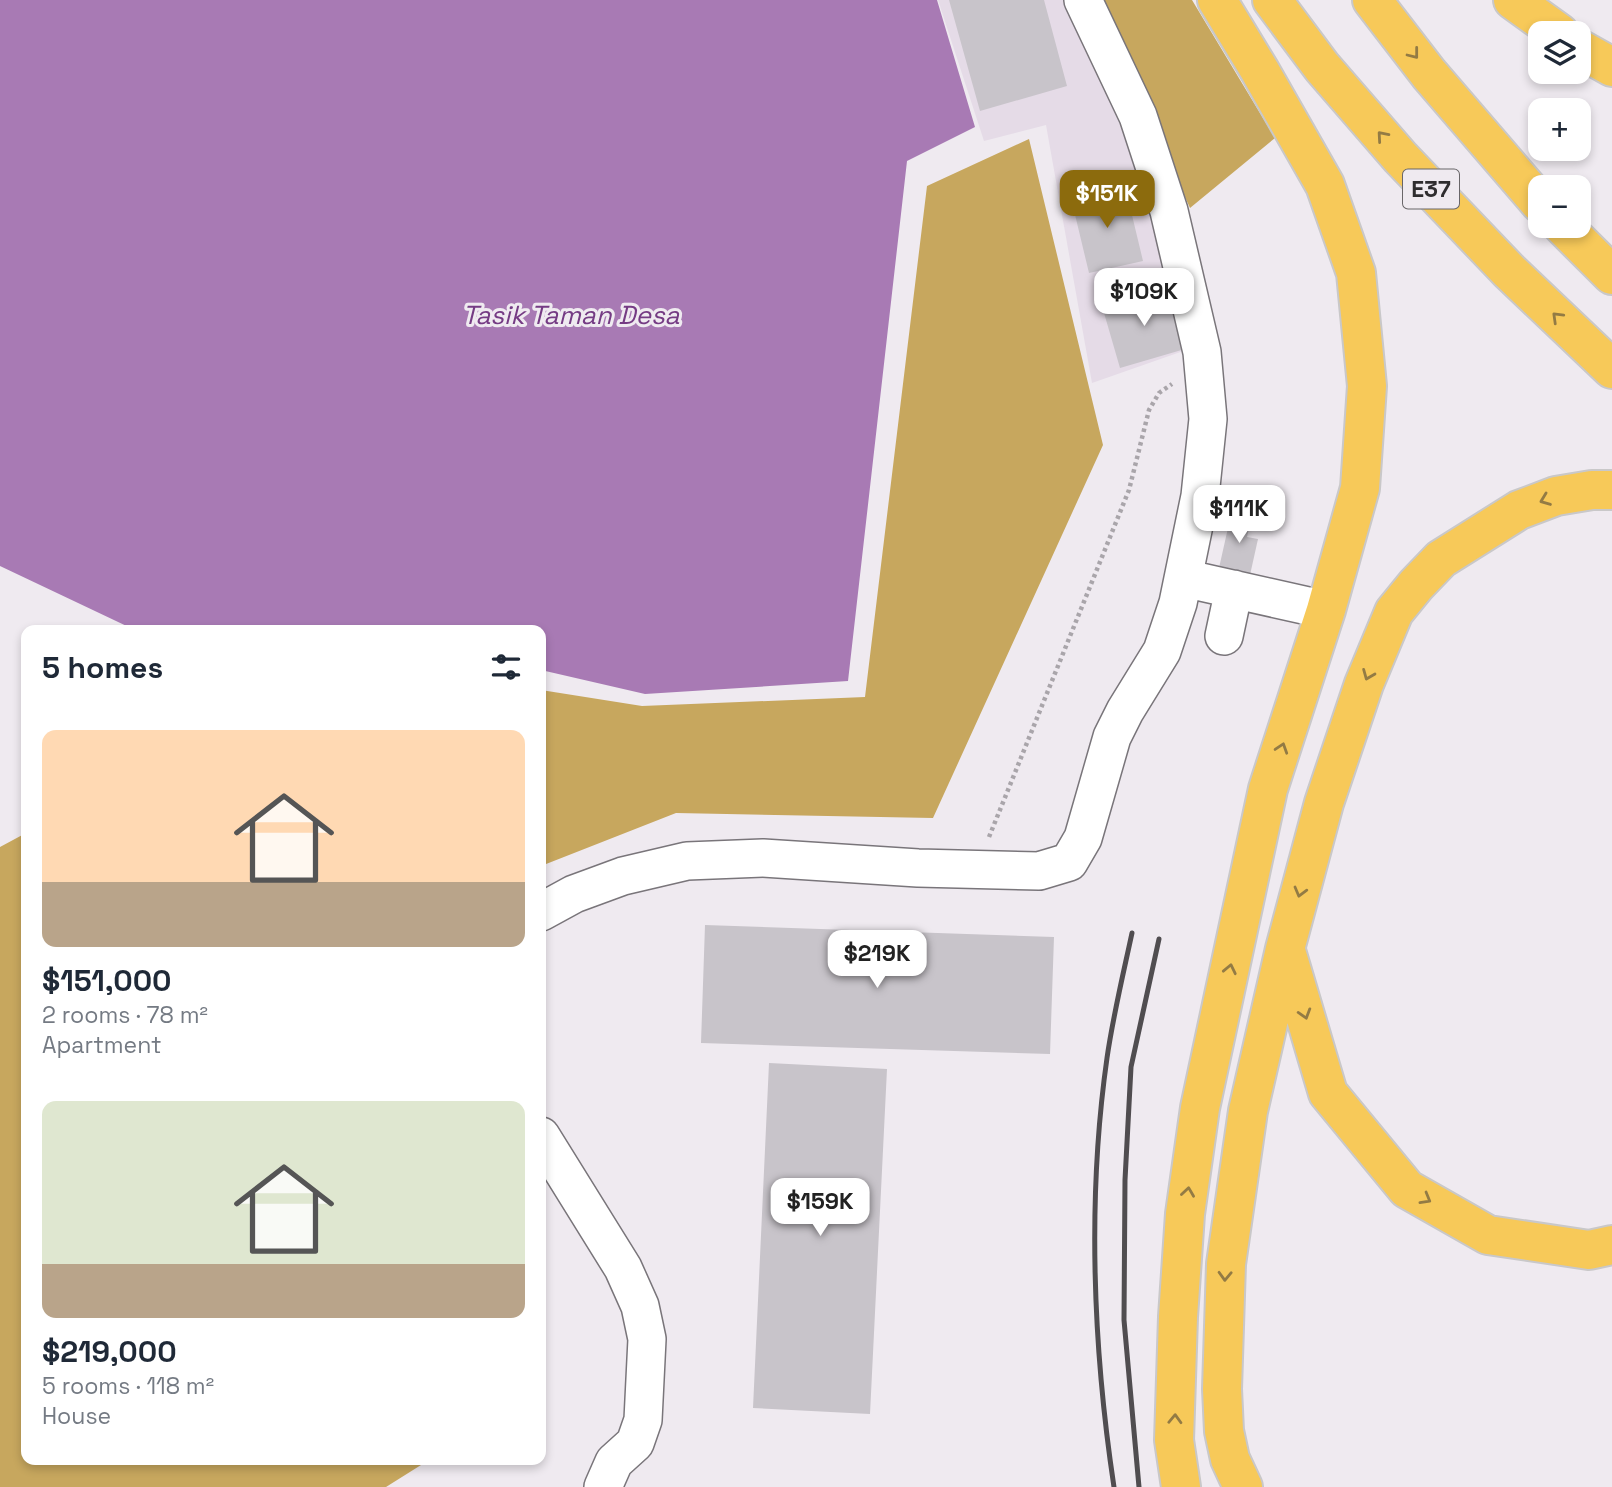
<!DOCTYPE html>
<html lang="en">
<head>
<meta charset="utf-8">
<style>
  :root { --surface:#fff; --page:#f2f2f3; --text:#1f2937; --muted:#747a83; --accent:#8c6b0d }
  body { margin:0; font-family:"Space Grotesk",sans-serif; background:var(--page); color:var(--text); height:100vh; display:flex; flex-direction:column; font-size:26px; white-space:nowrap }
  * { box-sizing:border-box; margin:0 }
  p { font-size:23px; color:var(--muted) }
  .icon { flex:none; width:38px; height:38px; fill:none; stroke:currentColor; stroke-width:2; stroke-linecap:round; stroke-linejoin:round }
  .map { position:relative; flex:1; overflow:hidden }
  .panel { position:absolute; left:21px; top:625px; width:525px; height:840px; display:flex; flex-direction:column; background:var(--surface); border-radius:14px; box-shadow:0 4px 10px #0003 }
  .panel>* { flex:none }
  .controls { position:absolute; left:1528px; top:21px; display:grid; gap:14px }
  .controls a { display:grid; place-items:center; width:63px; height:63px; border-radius:14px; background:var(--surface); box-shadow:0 4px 10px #0003; font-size:35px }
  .price { position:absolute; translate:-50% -60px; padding:0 16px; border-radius:14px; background:#fff; color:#222; font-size:23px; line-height:46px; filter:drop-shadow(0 2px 4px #0008) }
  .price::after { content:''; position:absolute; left:50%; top:42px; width:21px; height:16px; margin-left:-10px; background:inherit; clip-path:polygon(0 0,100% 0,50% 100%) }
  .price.active { background:var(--accent); color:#fff }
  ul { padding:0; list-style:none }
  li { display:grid; align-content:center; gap:14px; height:371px; padding:0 21px }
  li span { display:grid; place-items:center; height:217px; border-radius:14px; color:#555 }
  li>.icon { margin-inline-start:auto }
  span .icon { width:126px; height:126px; fill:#fffc; stroke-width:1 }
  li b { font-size:30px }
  h2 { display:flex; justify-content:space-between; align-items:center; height:84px; padding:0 21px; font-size:30px }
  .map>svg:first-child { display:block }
</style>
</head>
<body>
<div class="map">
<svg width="1612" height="1487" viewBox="0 0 1612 1487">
  <rect width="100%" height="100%" fill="#efeaf0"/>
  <path fill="#e5dbe7" d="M 938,0 L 1089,0 L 1179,195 L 1148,208 L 1189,349 L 1092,383 L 1046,125 L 984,141 Z"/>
  <path fill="#c7a75e" d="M 1095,0 L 1192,0 L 1275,138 L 1190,208 Z
    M 1029,139 L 1103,445 L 933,818 L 676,813 L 541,866 L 541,690 L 642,706 L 865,697 L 927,186 Z
    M 26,833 L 26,1460 L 429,1460 L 386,1487 L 0,1487 L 0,847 Z"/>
  <path fill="#a87ab4" d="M 0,0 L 937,0 L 975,127 L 907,161 L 848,681 L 645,694 L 541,670 L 541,630 L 135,630 L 0,566 Z"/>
  <path fill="#c8c4ca" d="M 949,0 L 1044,0 L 1067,86 L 980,111 Z
    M 1125,186 L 1143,261 L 1089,273 L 1071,198 Z
    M 1167,287 L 1185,349 L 1120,368 L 1102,306 Z
    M 1232,510 L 1252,515 L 1247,537 L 1258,539 L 1250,575 L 1219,568 Z
    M 705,925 L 1054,937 L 1050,1054 L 701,1043 Z
    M 769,1063 L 887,1069 L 870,1414 L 753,1408 Z"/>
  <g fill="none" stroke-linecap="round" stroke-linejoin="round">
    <defs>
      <path id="minor" d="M 1201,582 L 1326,610
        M 1224,636 L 1234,589
        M 541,912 L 574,894 L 623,876 L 687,861 L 763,858 L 918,868 L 1039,871 L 1069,862 L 1083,838 L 1112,737 L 1125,711 L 1162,651 L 1178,603 L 1200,496 L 1208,419 L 1202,352 L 1169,211 L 1138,116 L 1083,0
        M 541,1136 L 623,1268 L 640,1306 L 647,1339 L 643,1420 L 635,1443 L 614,1462 L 603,1487"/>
      <path id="highway" d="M 1272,0 L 1322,67 L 1400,157 L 1509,271 L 1612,369
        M 1372,0 L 1429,74 L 1540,203
        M 1513,0 L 1559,33
        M 1578,48 L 1612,67
        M 1563,226 L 1612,275
        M 1286,951 L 1328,1093 L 1407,1189 L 1488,1235 L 1589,1250 L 1612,1245
        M 1181,1487 L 1174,1440 L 1178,1317 L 1185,1214 L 1200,1108 L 1268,789 L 1326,610 L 1360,488 L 1367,386 L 1356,273 L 1325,185 L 1260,71 L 1217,0
        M 1243,1487 L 1230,1459 L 1224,1431 L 1222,1389 L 1226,1264 L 1248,1111 L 1285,949 L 1324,803 L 1364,684 L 1394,612 L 1416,585 L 1441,559 L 1519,510 L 1556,496 L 1592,490 L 1612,490"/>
    </defs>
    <use href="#minor" stroke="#79757a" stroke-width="40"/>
    <use href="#highway" stroke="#c9c8c9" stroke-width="42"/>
    <path stroke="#a9a5aa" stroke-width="4.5" stroke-dasharray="3.5 3.5" stroke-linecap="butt" d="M 989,837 L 1129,490 L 1149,410 L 1159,393 L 1172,384"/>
    <use href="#minor" stroke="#fff" stroke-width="37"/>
    <use href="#highway" stroke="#f7c959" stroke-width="38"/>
    <path stroke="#504d50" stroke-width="5" d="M 1114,1487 C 1093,1348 1087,1198 1107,1058 C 1113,1016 1123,975 1132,933
      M 1139,1487 L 1124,1320 L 1125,1180 L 1131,1067 L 1159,939"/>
  </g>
  <defs><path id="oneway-chevron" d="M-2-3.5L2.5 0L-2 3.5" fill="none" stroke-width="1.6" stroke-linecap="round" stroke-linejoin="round" transform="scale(1.75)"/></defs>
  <g stroke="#937b44">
    <use href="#oneway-chevron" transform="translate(1414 54) rotate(52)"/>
    <use href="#oneway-chevron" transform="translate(1382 136) rotate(-131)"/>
    <use href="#oneway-chevron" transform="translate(1557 317) rotate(-136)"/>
    <use href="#oneway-chevron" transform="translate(1545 500) rotate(159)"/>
    <use href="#oneway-chevron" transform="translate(1368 675) rotate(112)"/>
    <use href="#oneway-chevron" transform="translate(1282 748) rotate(-72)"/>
    <use href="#oneway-chevron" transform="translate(1300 892) rotate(105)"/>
    <use href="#oneway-chevron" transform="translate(1230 969) rotate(-78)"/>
    <use href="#oneway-chevron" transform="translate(1305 1014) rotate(73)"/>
    <use href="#oneway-chevron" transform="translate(1188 1192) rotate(-82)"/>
    <use href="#oneway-chevron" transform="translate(1426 1199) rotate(30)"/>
    <use href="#oneway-chevron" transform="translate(1225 1276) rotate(92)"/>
    <use href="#oneway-chevron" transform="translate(1175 1419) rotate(-88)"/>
  </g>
  <g text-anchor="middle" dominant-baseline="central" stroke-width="6" stroke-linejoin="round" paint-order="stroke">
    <rect fill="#efeaf0" stroke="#696669" stroke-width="2" x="1403" y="169.5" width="56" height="39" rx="5"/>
    <g font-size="23" font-weight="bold" fill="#2f2d2f">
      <text x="1431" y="189">E37</text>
    </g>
    <g font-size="26" font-style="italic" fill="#753b84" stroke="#efeaf0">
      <text x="571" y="315">Tasik Taman Desa</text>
    </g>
  </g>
</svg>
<div class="controls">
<a><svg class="icon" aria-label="layers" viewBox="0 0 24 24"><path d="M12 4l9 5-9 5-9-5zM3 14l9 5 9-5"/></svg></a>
<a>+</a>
<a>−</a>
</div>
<b class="price active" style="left:1107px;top:230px">$151K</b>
<b class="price" style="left:1144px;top:328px">$109K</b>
<b class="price" style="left:1239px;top:545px">$111K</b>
<b class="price" style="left:877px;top:990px">$219K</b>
<b class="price" style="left:820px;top:1238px">$159K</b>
<section class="panel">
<h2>5 homes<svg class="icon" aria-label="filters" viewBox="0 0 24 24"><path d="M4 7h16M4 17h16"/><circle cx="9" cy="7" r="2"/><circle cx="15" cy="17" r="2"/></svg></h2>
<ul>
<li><span style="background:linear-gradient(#ffd9b3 70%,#b9a48a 0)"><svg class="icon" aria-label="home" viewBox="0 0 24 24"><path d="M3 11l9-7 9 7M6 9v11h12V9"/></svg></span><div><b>$151,000</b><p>2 rooms · 78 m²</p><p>Apartment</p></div></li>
<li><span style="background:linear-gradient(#dfe7d0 75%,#b9a48a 0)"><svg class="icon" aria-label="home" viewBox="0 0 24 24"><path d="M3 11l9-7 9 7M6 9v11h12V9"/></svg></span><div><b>$219,000</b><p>5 rooms · 118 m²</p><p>House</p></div></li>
</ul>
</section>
</div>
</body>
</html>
